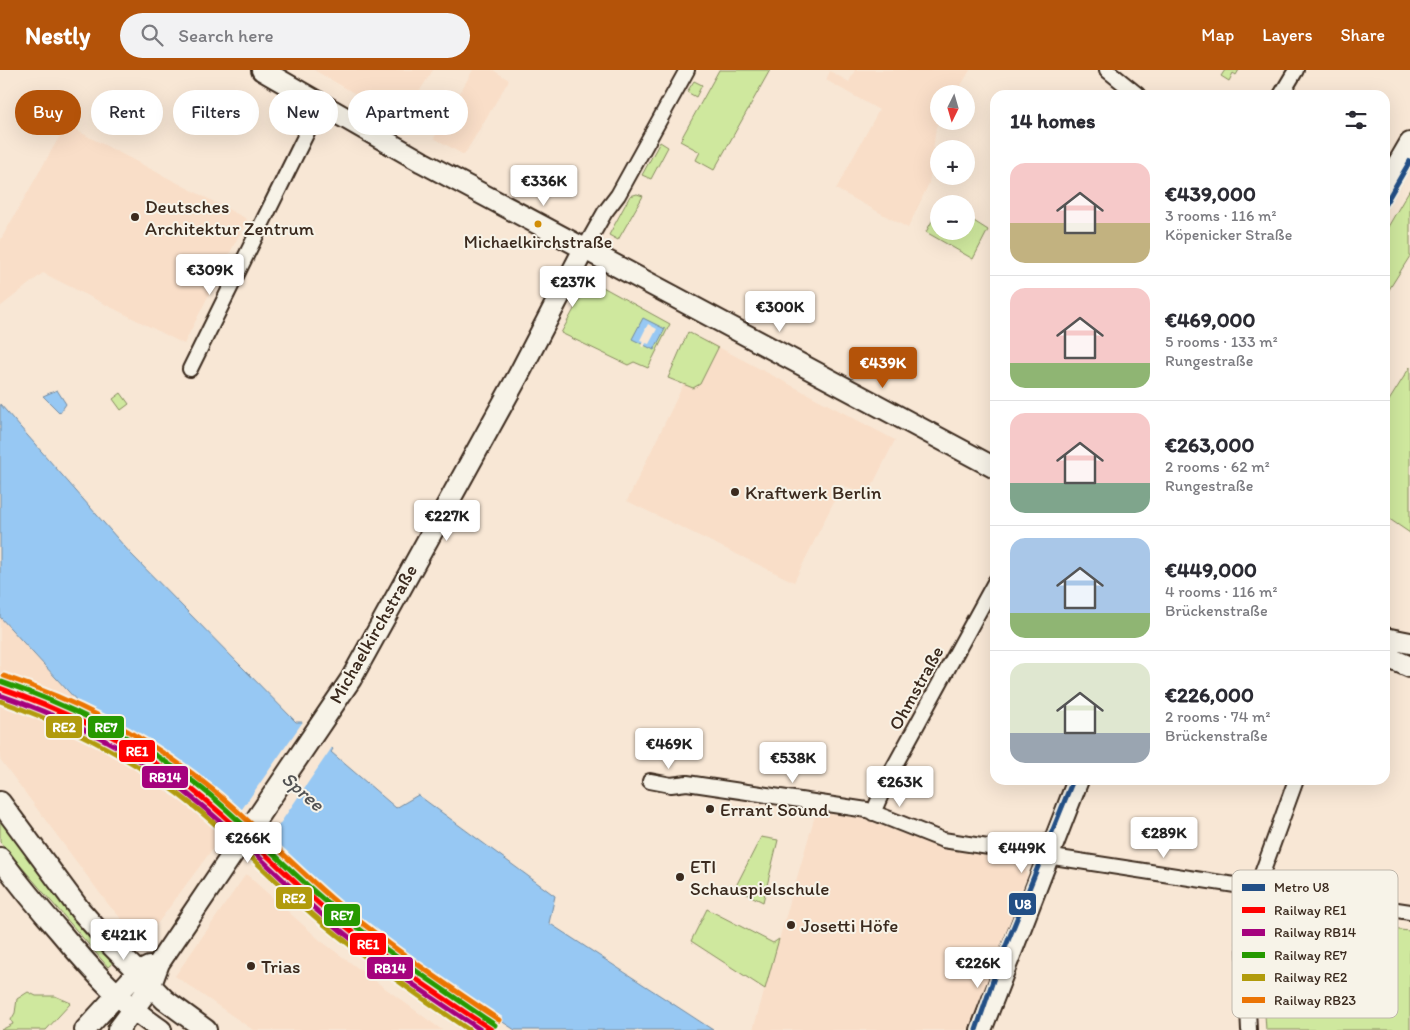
<!DOCTYPE html>
<html lang="en">
<head>
<meta charset="utf-8">
<style>
  :root { --surface:#fff; --page:#f2f2f3; --text:#2b2b33; --muted:#7c7c81; --line:#e1e1e2; --accent:#b45309 }
  body { margin:0; font-family:Itim,sans-serif; background:var(--page); color:var(--text); height:100vh; display:flex; flex-direction:column; font-size:19px; white-space:nowrap }
  * { box-sizing:border-box; margin:0 }
  p { font-size:16px; color:var(--muted) }
  .icon { flex:none; width:28px; height:28px; fill:none; stroke:currentColor; stroke-width:2; stroke-linecap:round; stroke-linejoin:round }
  .map { position:relative; flex:1; overflow:hidden }
  .drawer { position:absolute; left:990px; top:20px; width:400px; height:695px; display:flex; flex-direction:column; background:var(--surface); border-radius:15px; box-shadow:0 5px 20px #0002 }
  .drawer>* { flex:none }
  .top-card { position:absolute; left:15px; top:20px; width:475px; height:45px; display:flex; gap:10px }
  .needle { width:32px; rotate:185deg }
  .controls { position:absolute; left:930px; top:15px; display:grid; gap:10px }
  .controls a { display:grid; place-items:center; width:45px; height:45px; border-radius:50%; background:var(--surface); box-shadow:0 5px 20px #0002; font-size:25px }
  .price { position:absolute; translate:-50% -42px; padding:0 11px; border-radius:5px; background:#fff; color:#222; font-size:16px; line-height:32px; filter:drop-shadow(0 1px 2px #0008) }
  .price::after { content:''; position:absolute; left:50%; top:30px; width:15px; height:11px; margin-left:-8px; background:inherit; clip-path:polygon(0 0,100% 0,50% 100%) }
  .price.current { background:var(--accent); color:#fff }
  ul { padding:0; list-style:none }
  li { display:flex; align-items:center; gap:15px; height:125px; padding:0 20px }
  li+li { border-top:1px solid var(--line) }
  li span { display:grid; place-items:center; flex:none; width:140px; height:100px; border-radius:15px; color:#555 }
  li>.icon { margin-inline-start:auto }
  span .icon { width:60px; height:60px; fill:#fffc; stroke-width:1 }
  li b { font-size:21px }
  h2 { display:flex; justify-content:space-between; align-items:center; height:60px; padding:0 20px; font-size:21px }
  .chip { padding:0 18px; border-radius:22px; background:var(--surface); box-shadow:0 5px 20px #0002; font-size:18px; line-height:45px }
  .chip.current { background:var(--accent); color:#fff }
  header { display:flex; align-items:center; gap:30px; box-sizing:border-box; height:70px; padding:0 25px; background:var(--accent); color:#fff }
  header strong { font-size:24px }
  nav { display:flex; gap:28px; margin-inline-start:auto; font-size:18px }
  .search { width:350px; height:45px; background:var(--page); display:flex; align-items:center; gap:12px; box-sizing:border-box; padding:0 18px; border-radius:28px; color:var(--muted); font-size:19px }
  .map>svg:first-child { display:block }
</style>
</head>
<body>
<header>
<strong>Nestly</strong>
<div class="search"><svg class="icon" aria-label="search" viewBox="0 0 24 24"><circle cx="10" cy="10" r="6"/><path d="M15 15l6 6"/></svg>Search here</div>
<nav><a>Map</a><a>Layers</a><a>Share</a></nav>
</header>
<div class="map">
<svg width="1410" height="960" viewBox="0 0 1410 960">
  <rect width="100%" height="100%" fill="#f8e7d5"/>
  <filter id="ink" filterUnits="userSpaceOnUse"><feTurbulence type="fractalNoise" baseFrequency=".02" numOctaves="2"/><feDisplacementMap in="SourceGraphic" scale="10" xChannelSelector="R" yChannelSelector="G"/><feConvolveMatrix kernelMatrix="1 2 1 2 8 2 1 2 1" color-interpolation-filters="sRGB"/></filter>
  <g filter="url(#ink)">
    <path fill="#f9dec8" d="M 314,0 L 433,0 L 401,50 Z
      M 473,0 L 493,0 L 509,10 L 464,85 L 434,68 Z
      M 855,0 L 970,0 L 956,24 L 939,24 L 939,51 L 936,57 L 929,113 L 908,158 L 836,119 L 879,40 L 826,10 L 830,1 L 849,12 Z
      M 66,55 L 247,149 L 184,274 L 43,203 L 0,237 L 0,171 Z
      M 705,270 L 895,370 L 867,426 L 842,415 L 794,512 L 627,431 Z
      M 0,547 L 90,645 L 145,677 L 185,706 L 236,747 L 149,865 L 136,865 L 108,834 L 0,689 Z
      M 816,742 L 865,749 L 942,779 L 1018,791 L 1025,796 L 1027,806 L 968,960 L 753,960 Z
      M 246,804 L 321,871 L 442,960 L 253,960 L 175,906 Z"/>
    <path fill="#cfe89e" stroke="#85895e" d="M 719,0 L 770,0 L 714,100 L 696,90 L 700,82 L 680,71 Z
      M 1225,0 L 1239,0 L 1236,5 L 1233,3 L 1229,11 L 1221,6 Z
      M 694,11 L 702,15 L 696,27 L 687,22 Z
      M 660,72 L 668,77 L 651,109 L 642,105 Z
      M 1410,119 L 1410,186 L 1385,226 L 1385,162 Z
      M 637,124 L 643,126 L 618,170 L 609,165 L 630,126 Z
      M 939,138 L 939,161 L 966,161 L 966,146 L 988,160 L 973,189 L 926,162 Z
      M 590,210 L 670,254 L 648,298 L 634,292 L 628,295 L 561,263 Z
      M 688,262 L 718,278 L 700,314 L 693,318 L 668,308 Z
      M 1410,297 L 1410,463 L 1385,446 L 1385,337 Z
      M 121,323 L 129,334 L 121,340 L 113,329 Z
      M 0,747 L 115,891 L 108,897 L 0,772 Z
      M 761,767 L 778,770 L 763,832 L 735,818 Z
      M 707,839 L 773,873 L 779,869 L 765,919 L 691,871 Z
      M 1298,850 L 1410,861 L 1410,960 L 1266,960 L 1260,865 L 1274,852 Z
      M 28,922 L 36,926 L 55,926 L 71,933 L 46,960 L 1,960 L 13,954 L 11,950 L 15,943 L 17,929 Z"/>
    <path fill="#97c8f3" stroke="#72899e" d="M 643,248 L 665,259 L 654,280 L 632,269 Z
      M 57,320 L 66,334 L 60,343 L 43,326 Z
      M 0,334 L 131,484 L 296,652 L 302,652 L 333,679 L 331,682 L 396,738 L 418,725 L 555,826 L 549,853 L 713,960 L 515,960 L 381,873 L 266,775 L 187,704 L 137,670 L 90,645 L 0,547 Z"/>
    <path fill="#f8e7d5" d="M 648,254 L 657,259 L 649,274 L 646,273 L 644,278 L 641,276 L 643,271 L 640,270 Z
      M 304,650 L 333,676 L 264,777 L 235,749 Z"/>
    <g fill="none" stroke-linecap="round" stroke-linejoin="round">
      <defs>
        <path id="street" d="M 1107,0 L 1138,25
          M 1281,25 L 1296,0
          M 584,179 L 605,142 L 618,125 L 687,0
          M 190,299 L 321,34
          M 650,711 L 671,715 L 687,713 L 867,740 L 943,770 L 1410,842
          M 873,743 L 890,704 L 995,512
          M 1249,960 L 1244,853 L 1296,710"/>
        <path id="secondary" d="M 262,0 L 422,92 L 995,398
          M 1385,116 L 1410,73
          M 1385,568 L 1410,573
          M 1385,586 L 1410,597
          M 0,732 L 80,840 L 110,874 L 165,930 L 206,960
          M 0,788 C 19,814 39,838 60,862 C 91,899 121,933 161,960
          M 85,960 L 137,903 L 149,897
          M 118,960 L 150,917 L 159,893 L 351,609 L 518,306 L 584,179
          M 981,960 L 1078,710"/>
      </defs>
      <use href="#street" stroke="#3b2a1e" stroke-width="18"/>
      <use href="#secondary" stroke="#3b2a1e" stroke-width="24"/>
      <use href="#street" stroke="#f7f3e8" stroke-width="14"/>
      <use href="#secondary" stroke="#f7f3e8" stroke-width="20"/>
      <defs>
        <path id="rail-1" d="M 0,618 C 75,644 145,679 205,730 C 249,766 288,808 332,845 C 382,887 437,924 492,960"/>
        <path id="rail-2" d="M 0,625 C 73,650 142,685 201,735 C 245,771 284,813 327,849 C 375,890 428,925 481,960"/>
        <path id="rail-3" d="M 2,612 C 77,638 149,674 210,725 C 253,762 292,804 336,840 C 386,882 441,918 495,955"/>
        <path id="rail-4" d="M 0,631 C 71,656 137,690 196,738 C 241,774 280,818 325,855 C 371,893 420,927 469,960"/>
        <path id="rail-5" d="M 4,606 C 80,632 151,668 213,720 C 258,757 297,800 342,837 C 392,878 445,914 499,950"/>
      </defs>
      <use href="#rail-1" stroke="#f7f3e8" stroke-width="9"/>
      <use href="#rail-2" stroke="#f7f3e8" stroke-width="9"/>
      <use href="#rail-3" stroke="#f7f3e8" stroke-width="9"/>
      <use href="#rail-4" stroke="#f7f3e8" stroke-width="9"/>
      <use href="#rail-5" stroke="#f7f3e8" stroke-width="9"/>
      <use href="#rail-1" stroke="#f00" stroke-width="5"/>
      <use href="#rail-2" stroke="#a5027d" stroke-width="5"/>
      <use href="#rail-3" stroke="#269900" stroke-width="5"/>
      <use href="#rail-4" stroke="#b19b0c" stroke-width="5"/>
      <use href="#rail-5" stroke="#eb7405" stroke-width="5"/>
      <defs>
        <path id="metro-1" d="M 1385,134 L 1410,91
          M 976,960 L 999,893 L 1073,710"/>
      </defs>
      <use href="#metro-1" stroke="#f7f3e8" stroke-width="9"/>
      <use href="#metro-1" stroke="#224f86" stroke-width="5"/>
    </g>
  </g>
  <g fill="#3b2a1e" stroke="#f7f3e8" stroke-width="2">
    <circle cx="135" cy="147" r="5"/>
    <circle cx="735" cy="422" r="5"/>
    <circle cx="710" cy="739" r="5"/>
    <circle cx="680" cy="807" r="5"/>
    <circle cx="791" cy="855" r="5"/>
    <circle cx="251" cy="896" r="5"/>
  </g>
  <circle fill="#d18d06" stroke="#f7f3e8" stroke-width="2" cx="538" cy="154" r="4.5"/>
  <g text-anchor="middle" dominant-baseline="central" stroke-width="4" stroke-linejoin="round" paint-order="stroke">
    <g font-size="18" fill="#3b2a1e" stroke="#f7f3e8">
      <text x="538" y="172">Michaelkirchstraße</text>
    </g>
    <g font-size="19" fill="#3b2a1e" stroke="#f7f3e8" text-anchor="start">
      <text x="145" y="136">Deutsches<tspan x="145" dy="22">Architektur Zentrum</tspan></text>
      <text x="745" y="422">Kraftwerk Berlin</text>
      <text x="720" y="739">Errant Sound</text>
      <text x="690" y="796">ETI<tspan x="690" dy="22">Schauspielschule</tspan></text>
      <text x="801" y="855">Josetti Höfe</text>
      <text x="261" y="896">Trias</text>
    </g>
    <g font-size="19" fill="#3b2a1e" stroke="#f7f3e8">
      <text transform="translate(373 564) rotate(-60)">Michaelkirchstraße</text>
      <text transform="translate(916 618) rotate(-61)">Ohmstraße</text>
    </g>
    <g font-size="20" font-style="italic" fill="#525253" stroke="#f7f3e8">
      <text transform="translate(303 721) rotate(41)">Spree</text>
    </g>
  </g>
  <rect x="1232" y="800" width="166" height="148" rx="8" fill="#f7f3e8" stroke="#bfb7ab" stroke-width="1"/>
  <rect x="1242" y="814" width="23" height="7" fill="#224f86"/>
  <rect x="1242" y="837" width="23" height="6" fill="#f00"/>
  <rect x="1242" y="859" width="23" height="7" fill="#a5027d"/>
  <rect x="1242" y="882" width="23" height="6" fill="#269900"/>
  <rect x="1242" y="904" width="23" height="7" fill="#b19b0c"/>
  <rect x="1242" y="927" width="23" height="6" fill="#eb7405"/>
  <g font-size="14" fill="#3b2a1e">
    <text x="1274" y="822">Metro U8</text>
    <text x="1274" y="845">Railway RE1</text>
    <text x="1274" y="867">Railway RB14</text>
    <text x="1274" y="890">Railway RE7</text>
    <text x="1274" y="912">Railway RE2</text>
    <text x="1274" y="935">Railway RB23</text>
  </g>
  <g stroke="#f7f3e8" stroke-width="2">
    <rect x="87" y="645" width="38" height="24" rx="5" fill="#269900"/>
    <rect x="45" y="645" width="38" height="24" rx="5" fill="#b19b0c"/>
    <rect x="118" y="669" width="38" height="24" rx="5" fill="#f00"/>
    <rect x="141" y="695" width="48" height="24" rx="5" fill="#a5027d"/>
    <rect x="275" y="816" width="38" height="24" rx="5" fill="#b19b0c"/>
    <rect x="1008" y="822" width="29" height="24" rx="5" fill="#224f86"/>
    <rect x="323" y="833" width="38" height="24" rx="5" fill="#269900"/>
    <rect x="349" y="862" width="38" height="24" rx="5" fill="#f00"/>
    <rect x="366" y="886" width="48" height="24" rx="5" fill="#a5027d"/>
  </g>
  <g font-size="14" text-anchor="middle" font-weight="bold" fill="#fff">
    <text x="106" y="662">RE7</text>
    <text x="64" y="662">RE2</text>
    <text x="137" y="686">RE1</text>
    <text x="165" y="712">RB14</text>
    <text x="294" y="833">RE2</text>
    <text x="1023" y="839">U8</text>
    <text x="342" y="850">RE7</text>
    <text x="368" y="879">RE1</text>
    <text x="390" y="903">RB14</text>
  </g>
</svg>
<div class="controls">
<a><svg class="needle" viewBox="-14 -14 28 28"><path d="M0-13l5 13h-10z" fill="#e53935"/><path d="M0 13l5-13h-10z" fill="#7c7c81"/></svg></a>
<a>+</a>
<a>−</a>
</div>
<b class="price" style="left:544px;top:137px">€336K</b>
<b class="price" style="left:210px;top:226px">€309K</b>
<b class="price" style="left:573px;top:238px">€237K</b>
<b class="price" style="left:780px;top:263px">€300K</b>
<b class="price current" style="left:883px;top:319px">€439K</b>
<b class="price" style="left:447px;top:472px">€227K</b>
<b class="price" style="left:669px;top:700px">€469K</b>
<b class="price" style="left:793px;top:714px">€538K</b>
<b class="price" style="left:900px;top:738px">€263K</b>
<b class="price" style="left:1164px;top:789px">€289K</b>
<b class="price" style="left:248px;top:794px">€266K</b>
<b class="price" style="left:1022px;top:804px">€449K</b>
<b class="price" style="left:124px;top:891px">€421K</b>
<b class="price" style="left:978px;top:919px">€226K</b>
<div class="top-card">
<a class="chip current">Buy</a>
<a class="chip">Rent</a>
<a class="chip">Filters</a>
<a class="chip">New</a>
<a class="chip">Apartment</a>
</div>
<section class="drawer">
<h2>14 homes<svg class="icon" aria-label="filters" viewBox="0 0 24 24"><path d="M4 7h16M4 17h16"/><circle cx="9" cy="7" r="2"/><circle cx="15" cy="17" r="2"/></svg></h2>
<ul>
<li><span style="background:linear-gradient(#f6c9c9 60%,#c2b280 0)"><svg class="icon" aria-label="home" viewBox="0 0 24 24"><path d="M3 11l9-7 9 7M6 9v11h12V9"/></svg></span><div><b>€439,000</b><p>3 rooms · 116 m²</p><p>Köpenicker Straße</p></div></li>
<li><span style="background:linear-gradient(#f6c9c9 75%,#8fb573 0)"><svg class="icon" aria-label="home" viewBox="0 0 24 24"><path d="M3 11l9-7 9 7M6 9v11h12V9"/></svg></span><div><b>€469,000</b><p>5 rooms · 133 m²</p><p>Rungestraße</p></div></li>
<li><span style="background:linear-gradient(#f6c9c9 70%,#7fa58c 0)"><svg class="icon" aria-label="home" viewBox="0 0 24 24"><path d="M3 11l9-7 9 7M6 9v11h12V9"/></svg></span><div><b>€263,000</b><p>2 rooms · 62 m²</p><p>Rungestraße</p></div></li>
<li><span style="background:linear-gradient(#a9c7e8 75%,#8fb573 0)"><svg class="icon" aria-label="home" viewBox="0 0 24 24"><path d="M3 11l9-7 9 7M6 9v11h12V9"/></svg></span><div><b>€449,000</b><p>4 rooms · 116 m²</p><p>Brückenstraße</p></div></li>
<li><span style="background:linear-gradient(#dfe7d0 70%,#9aa5b1 0)"><svg class="icon" aria-label="home" viewBox="0 0 24 24"><path d="M3 11l9-7 9 7M6 9v11h12V9"/></svg></span><div><b>€226,000</b><p>2 rooms · 74 m²</p><p>Brückenstraße</p></div></li>
</ul>
</section>
</div>
</body>
</html>
